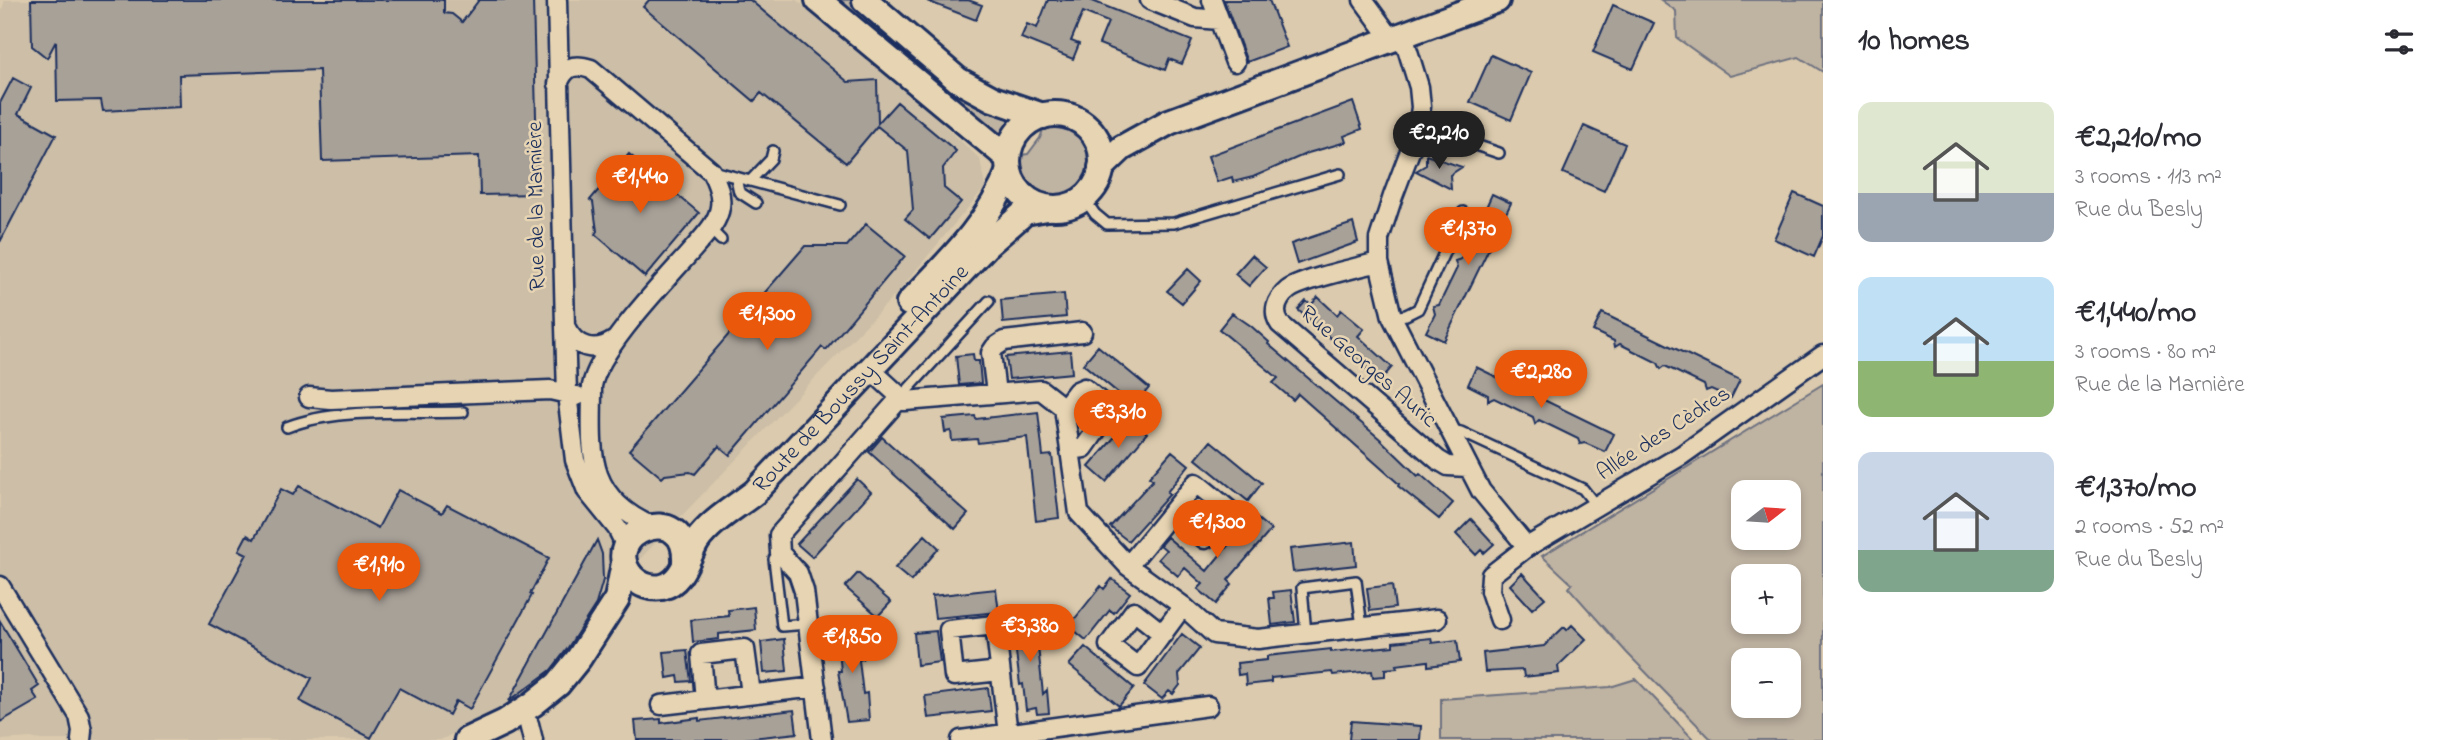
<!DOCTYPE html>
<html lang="en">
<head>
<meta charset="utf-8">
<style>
  :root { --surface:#fff; --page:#f2f2f3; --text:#2b2b33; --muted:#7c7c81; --accent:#ea580c }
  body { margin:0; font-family:"Indie Flower",sans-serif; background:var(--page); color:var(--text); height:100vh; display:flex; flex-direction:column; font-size:26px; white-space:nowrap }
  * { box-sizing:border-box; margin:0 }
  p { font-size:23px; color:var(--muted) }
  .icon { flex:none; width:38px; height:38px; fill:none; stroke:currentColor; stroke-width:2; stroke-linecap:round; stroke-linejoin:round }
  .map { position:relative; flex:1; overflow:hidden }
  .side { display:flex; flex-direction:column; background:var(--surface); width:630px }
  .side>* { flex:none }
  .needle { width:46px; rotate:73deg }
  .controls { position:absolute; left:1731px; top:480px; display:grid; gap:14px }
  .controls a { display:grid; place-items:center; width:70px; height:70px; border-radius:14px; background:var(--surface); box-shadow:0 4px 10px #0003; font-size:35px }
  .price { position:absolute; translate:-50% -60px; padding:0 16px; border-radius:24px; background:var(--accent); color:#fff; font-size:23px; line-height:46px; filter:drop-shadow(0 2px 4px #0008) }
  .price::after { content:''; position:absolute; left:50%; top:42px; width:21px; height:16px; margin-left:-10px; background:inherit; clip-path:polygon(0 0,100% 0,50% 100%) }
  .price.active { background:#222; color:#fff }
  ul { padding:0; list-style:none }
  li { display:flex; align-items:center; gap:21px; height:175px; padding:0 35px }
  li span { display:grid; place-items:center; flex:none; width:196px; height:140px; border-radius:14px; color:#555 }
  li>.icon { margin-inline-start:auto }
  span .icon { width:84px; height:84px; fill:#fffc; stroke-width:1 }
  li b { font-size:30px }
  h2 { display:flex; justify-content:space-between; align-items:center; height:84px; padding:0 35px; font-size:30px }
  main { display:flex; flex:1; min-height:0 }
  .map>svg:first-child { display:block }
</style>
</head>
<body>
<main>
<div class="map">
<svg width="1823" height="740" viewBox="0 0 1823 740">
  <rect width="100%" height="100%" fill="#dbcaad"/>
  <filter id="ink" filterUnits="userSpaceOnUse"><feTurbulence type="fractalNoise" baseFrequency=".0143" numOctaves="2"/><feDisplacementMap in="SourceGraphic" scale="14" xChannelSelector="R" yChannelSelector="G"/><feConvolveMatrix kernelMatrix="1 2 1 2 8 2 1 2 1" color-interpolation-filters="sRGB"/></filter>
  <g filter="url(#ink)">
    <path fill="#ccbea7" d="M 5,0 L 796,0 L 871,58 L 980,159 L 985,187 L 897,293 L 607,593 L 573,648 L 546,679 L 520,702 L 440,740 L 40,740 L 31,738 L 0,740 L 0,16 Z"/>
    <path fill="#bfb3a2" stroke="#6d7180" stroke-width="2" fill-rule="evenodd" d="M 830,0 L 853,0 L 920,59 L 1017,118 L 1000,141 Z
      M 1661,0 L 1823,0 L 1823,72 L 1799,57 L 1730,76 L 1677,38 L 1676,11 Z
      M 1055,127 C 1063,129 1074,131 1081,136 C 1114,160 1070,212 1035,188 C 1023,181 1019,169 1021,155 L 1028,154 L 1040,138 L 1043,130 Z
      M 1823,384 L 1823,740 L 1712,740 L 1627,653 L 1569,588 L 1572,584 L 1542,556 ZM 1743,492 L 1788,492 L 1788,537 L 1743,537 ZM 1743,576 L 1788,576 L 1788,621 L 1743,621 ZM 1743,660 L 1788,660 L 1788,705 L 1743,705 Z
      M 1636,679 L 1694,740 L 1441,740 L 1441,699 L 1610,687 Z"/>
    <path fill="#a8a198" stroke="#1b2f5e" stroke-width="2" d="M 31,0 L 444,0 L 444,13 L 452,14 L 462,22 L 479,0 L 533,0 L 538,194 L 480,195 L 479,156 L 322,161 L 319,70 L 179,75 L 180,107 L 103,111 L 101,100 L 57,101 L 56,41 L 47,58 L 32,46 Z
      M 649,0 L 750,0 L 848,82 L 877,80 L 878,123 L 897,102 L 956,151 L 943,168 L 944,188 L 961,202 L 930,239 L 905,219 L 913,210 L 908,151 L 877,126 L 846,163 L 761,93 L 754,101 L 643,7 Z
      M 968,0 L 982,5 L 976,20 L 927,1 Z
      M 1048,0 L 1090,0 L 1192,41 L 1182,64 L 1169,59 L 1165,70 L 1099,44 L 1108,22 L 1083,12 L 1071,41 L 1079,44 L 1073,59 L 1021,38 L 1027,24 L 1037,28 Z
      M 1224,0 L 1269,0 L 1287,47 L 1247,62 Z
      M 1613,5 L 1654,23 L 1633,69 L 1593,52 Z
      M 1491,55 L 1531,73 L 1511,120 L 1470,102 Z
      M 13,78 L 31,88 L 18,114 L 56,135 L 0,242 L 0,103 Z
      M 1353,102 L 1362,129 L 1344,136 L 1346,142 L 1308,153 L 1253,177 L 1233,182 L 1232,177 L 1217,182 L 1208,156 Z
      M 1584,126 L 1625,144 L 1604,191 L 1563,173 Z
      M 629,154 L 699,213 L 645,277 L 595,234 L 597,231 L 593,202 L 590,200 Z
      M 1426,155 L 1462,167 L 1450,175 L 1451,189 L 1416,171 L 1426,165 Z
      M 1794,193 L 1823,206 L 1823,236 L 1814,257 L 1774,239 Z
      M 1492,194 L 1511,203 L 1444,341 L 1426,332 L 1435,314 L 1433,306 L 1439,305 L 1457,268 L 1455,261 L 1461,259 L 1479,221 L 1477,216 L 1483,214 Z
      M 1353,223 L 1358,242 L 1297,264 L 1291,244 Z
      M 866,224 L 905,256 L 826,350 L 822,347 L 730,455 L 719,446 L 695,474 L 690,472 L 665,475 L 662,478 L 629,450 L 805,246 L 847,246 Z
      M 1252,255 L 1266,267 L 1249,286 L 1235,274 Z
      M 1188,269 L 1201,281 L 1182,303 L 1167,291 Z
      M 1064,294 L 1066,317 L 1003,323 L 1001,300 Z
      M 1318,297 L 1337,315 L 1341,310 L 1364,329 L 1358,336 L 1392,367 L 1380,381 L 1298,310 L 1306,301 L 1311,305 Z
      M 1232,313 L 1251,326 L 1269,342 L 1268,344 L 1380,439 L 1418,476 L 1420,474 L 1453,503 L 1439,519 L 1398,486 L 1399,484 L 1298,394 L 1293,400 L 1273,383 L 1278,378 L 1219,329 Z
      M 1602,313 L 1740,380 L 1731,398 L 1711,389 L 1706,391 L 1704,385 L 1665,366 L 1661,369 L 1658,363 L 1620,344 L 1615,347 L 1614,341 L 1593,331 Z
      M 1098,346 L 1149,388 L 1134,406 L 1083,364 Z
      M 1070,351 L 1072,373 L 1009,379 L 1006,357 Z
      M 973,354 L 974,361 L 979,361 L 981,383 L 959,385 L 956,356 Z
      M 1476,367 L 1614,434 L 1605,452 L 1585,443 L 1580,444 L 1578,439 L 1539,420 L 1535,424 L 1533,417 L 1494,398 L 1488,401 L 1488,395 L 1468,385 Z
      M 1038,412 L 1043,456 L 1052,455 L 1059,518 L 1036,521 L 1027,437 L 978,443 L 977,439 L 952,441 L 951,431 L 945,432 L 943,419 L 975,416 L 976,419 Z
      M 1130,419 L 1147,433 L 1106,482 L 1089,467 Z
      M 882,437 L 968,514 L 955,529 L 869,452 Z
      M 1211,441 L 1262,483 L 1248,501 L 1196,459 Z
      M 1172,451 L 1189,465 L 1167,492 L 1170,494 L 1128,541 L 1110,527 L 1153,480 L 1149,477 Z
      M 857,479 L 871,492 L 812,557 L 797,544 Z
      M 299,486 L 378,528 L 398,490 L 442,513 L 447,505 L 549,558 L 530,594 L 532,595 L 470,709 L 456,701 L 449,715 L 399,688 L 371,738 L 300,701 L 312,678 L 209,624 L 247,554 L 239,550 L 247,535 L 254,539 L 281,489 L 293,495 Z
      M 1253,515 L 1271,530 L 1228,580 L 1232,584 L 1216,604 L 1198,589 L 1203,584 L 1185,568 L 1178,576 L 1158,559 L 1166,550 L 1160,545 L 1167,537 L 1207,571 Z
      M 1471,519 L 1494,544 L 1484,553 L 1481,550 L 1476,555 L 1456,534 Z
      M 925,535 L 939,548 L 911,581 L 895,568 Z
      M 597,540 L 602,554 L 603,580 L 596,604 L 567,649 L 551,670 L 509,701 Z
      M 1354,542 L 1356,565 L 1293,572 L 1290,549 Z
      M 858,573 L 891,602 L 878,616 L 845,587 Z
      M 1522,573 L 1545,598 L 1532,609 L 1510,585 Z
      M 1112,579 L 1130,593 L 1114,613 L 1110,610 L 1086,640 L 1069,626 L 1101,586 L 1104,589 Z
      M 1392,585 L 1395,608 L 1370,611 L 1367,588 Z
      M 996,589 L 999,612 L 935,618 L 932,596 Z
      M 1291,590 L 1295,622 L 1272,625 L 1269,598 L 1274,598 L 1273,592 Z
      M 754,607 L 756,630 L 719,634 L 719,639 L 693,642 L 691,620 L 729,616 L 728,610 Z
      M 1035,617 L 1043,694 L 1047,690 L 1049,713 L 1037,714 L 1036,708 L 1026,710 L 1023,684 L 1020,685 L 1012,619 Z
      M 0,621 L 39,686 L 32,691 L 38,700 L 0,722 Z
      M 1572,625 L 1586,639 L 1558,666 L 1559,673 L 1524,677 L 1523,670 L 1485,672 L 1483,653 L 1544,646 L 1564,627 L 1567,630 Z
      M 859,627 L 863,659 L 859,660 L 863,694 L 867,693 L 869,720 L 847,722 L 838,671 L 841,671 L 837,629 Z
      M 936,631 L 940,662 L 917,665 L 914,633 Z
      M 1182,634 L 1200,648 L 1179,674 L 1180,685 L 1173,694 L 1169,691 L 1162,699 L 1144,685 Z
      M 1431,638 L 1432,643 L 1457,640 L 1460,662 L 1428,666 L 1428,661 L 1396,665 L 1397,668 L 1385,669 L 1385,676 L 1373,677 L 1372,671 L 1333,675 L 1332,672 L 1271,678 L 1271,682 L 1246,685 L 1245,674 L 1238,675 L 1237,663 L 1267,660 L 1267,656 L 1331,649 L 1331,652 L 1393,646 L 1393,642 Z
      M 784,639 L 787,671 L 764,673 L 761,642 Z
      M 1085,647 L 1134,688 L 1119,706 L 1069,665 Z
      M 687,650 L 691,681 L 679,682 L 678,676 L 667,678 L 664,652 Z
      M 988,688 L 991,711 L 928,718 L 925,696 Z
      M 794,710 L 797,733 L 734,740 L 637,740 L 635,721 L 661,719 L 661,723 L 699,718 L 699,721 Z
      M 1351,721 L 1421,726 L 1420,740 L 1349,740 Z"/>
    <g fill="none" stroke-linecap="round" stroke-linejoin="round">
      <defs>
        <path id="lane" d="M 1419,126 L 1499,153
          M 713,171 L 840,205
          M 736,178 L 739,192 L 756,203
          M 750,181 L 771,159 L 773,151
          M 1084,198 L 1095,214 L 1107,224 L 1174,223 L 1340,174
          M 710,229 L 721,240
          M 1392,317 L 1406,315 L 1418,309 L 1463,212
          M 901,397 L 989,301
          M 287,427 C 338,407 408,414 463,412
          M 1451,430 L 1461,432 L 1583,489 L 1597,507
          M 780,553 L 774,559 L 782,626 L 808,624
          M 1306,634 L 1302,588 L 1356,581 L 1362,627"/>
        <path id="street" d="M 557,0 L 565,326 L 567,394 L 575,460 L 587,491 L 617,528 L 626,546
          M 1150,0 L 1195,18 L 1219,20
          M 1212,0 L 1235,62
          M 1363,0 L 1391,38
          M 1403,35 L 1419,87 L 1421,107 L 1418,130 L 1393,196 L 1379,239 L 1379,262 L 1392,317 L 1481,491 L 1527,547
          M 558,84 C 565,67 573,63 591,69 L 711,171 C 717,182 722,195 720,207 C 718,223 704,236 694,248 C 667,279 599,348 592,386 C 592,449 583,495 651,526
          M 1379,262 C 1360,267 1300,280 1288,290 C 1276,300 1272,312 1280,324 L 1438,460 L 1448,466 L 1468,467
          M 565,326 C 575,348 595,354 615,340
          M 870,369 L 905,401 L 1041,390 L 1064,408 L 1079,513 L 1128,566 L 1183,606 L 1214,634 L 1258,639 L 1437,619
          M 996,393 L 991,353 L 995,347 L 1004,341 L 1082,332
          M 309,397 L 331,399 L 550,390 L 577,396
          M 1064,408 L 1077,391 L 1084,388 L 1103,404 L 1105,418 L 1084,448 L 1070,450
          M 1128,566 L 1196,483 L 1229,510 L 1205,539 L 1172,512
          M 0,586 L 79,716 L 82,731 L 81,740
          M 1500,620 L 1490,591 L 1491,575 L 1527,547 L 1682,455 L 1823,355
          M 1163,634 L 1134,611 L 1109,645 L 1138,667 L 1183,606
          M 1000,671 L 954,676 L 949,630 L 995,625 L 1008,734
          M 705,700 L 701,654 L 745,649 L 751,694
          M 661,705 L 816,687
          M 529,724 L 533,740
          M 822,740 L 804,591 L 798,573 L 780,553 L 779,535 L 901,397
          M 961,740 L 1208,706"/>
        <g id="secondary">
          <path d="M 818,0 L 1008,158"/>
          <path d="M 865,0 L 958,80 L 993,99 L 1043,116"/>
          <circle cx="1055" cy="161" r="47"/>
          <path d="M 1101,168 L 1122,148 L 1169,122 L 1497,0"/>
          <path d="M 909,303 C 948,262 989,224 1009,171"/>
          <path id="s1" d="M 685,562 C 688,497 595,533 632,577 C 640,585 651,589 662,587 C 683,582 687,557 697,541 C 711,521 736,507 755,492 L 986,246 L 1025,212 L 1047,208"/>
          <path d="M 467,740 L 505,722 L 533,704 L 558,684 L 579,658 L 617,599 L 624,563"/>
        </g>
      </defs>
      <use href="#lane" stroke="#1b2f5e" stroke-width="14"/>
      <use href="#street" stroke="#1b2f5e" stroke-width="23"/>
      <use href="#secondary" stroke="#1b2f5e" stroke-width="30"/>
      <use href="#lane" stroke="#e7d4b2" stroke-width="9"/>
      <use href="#street" stroke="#e7d4b2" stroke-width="18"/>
      <use href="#secondary" stroke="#e7d4b2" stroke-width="24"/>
    </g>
  </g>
  <g text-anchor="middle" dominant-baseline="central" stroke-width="5" stroke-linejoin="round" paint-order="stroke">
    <g font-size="23" fill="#1b2f5e" stroke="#e7d4b2">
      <text transform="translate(537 206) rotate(-91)">Rue de la Marnière</text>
      <text transform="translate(1368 367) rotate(41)">Rue Georges Auric</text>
      <text stroke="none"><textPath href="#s1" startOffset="448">Route de Boussy Saint-Antoine</textPath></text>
      <text transform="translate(1664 434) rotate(-33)">Allée des Cèdres</text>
    </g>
  </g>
</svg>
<div class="controls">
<a><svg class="needle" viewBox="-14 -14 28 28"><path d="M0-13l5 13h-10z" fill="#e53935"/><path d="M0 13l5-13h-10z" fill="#7c7c81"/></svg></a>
<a>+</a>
<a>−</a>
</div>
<b class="price active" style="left:1439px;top:171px">€2,210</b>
<b class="price" style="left:640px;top:215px">€1,440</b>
<b class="price" style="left:1468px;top:267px">€1,370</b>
<b class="price" style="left:767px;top:352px">€1,300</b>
<b class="price" style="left:1541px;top:410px">€2,280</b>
<b class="price" style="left:1118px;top:450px">€3,310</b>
<b class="price" style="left:1217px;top:560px">€1,300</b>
<b class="price" style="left:379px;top:603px">€1,910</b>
<b class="price" style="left:1030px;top:664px">€3,380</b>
<b class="price" style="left:852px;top:675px">€1,850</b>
</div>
<section class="side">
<h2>10 homes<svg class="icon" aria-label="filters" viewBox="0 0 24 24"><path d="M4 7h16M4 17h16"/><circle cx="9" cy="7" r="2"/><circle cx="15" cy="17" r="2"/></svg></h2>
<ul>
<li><span style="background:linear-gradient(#dfe7d0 65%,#9aa5b1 0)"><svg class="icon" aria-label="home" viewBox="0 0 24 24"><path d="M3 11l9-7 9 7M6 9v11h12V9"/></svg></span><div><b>€2,210/mo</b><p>3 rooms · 113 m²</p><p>Rue du Besly</p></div></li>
<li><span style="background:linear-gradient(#bfe0f5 60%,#8fb573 0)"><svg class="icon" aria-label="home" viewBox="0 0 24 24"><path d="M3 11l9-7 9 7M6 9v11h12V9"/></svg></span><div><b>€1,440/mo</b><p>3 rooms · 80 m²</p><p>Rue de la Marnière</p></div></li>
<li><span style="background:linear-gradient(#c9d6e8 70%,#7fa58c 0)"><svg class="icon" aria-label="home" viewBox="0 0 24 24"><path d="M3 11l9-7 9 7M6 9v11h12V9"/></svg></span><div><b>€1,370/mo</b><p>2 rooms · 52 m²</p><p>Rue du Besly</p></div></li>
</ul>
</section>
</main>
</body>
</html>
